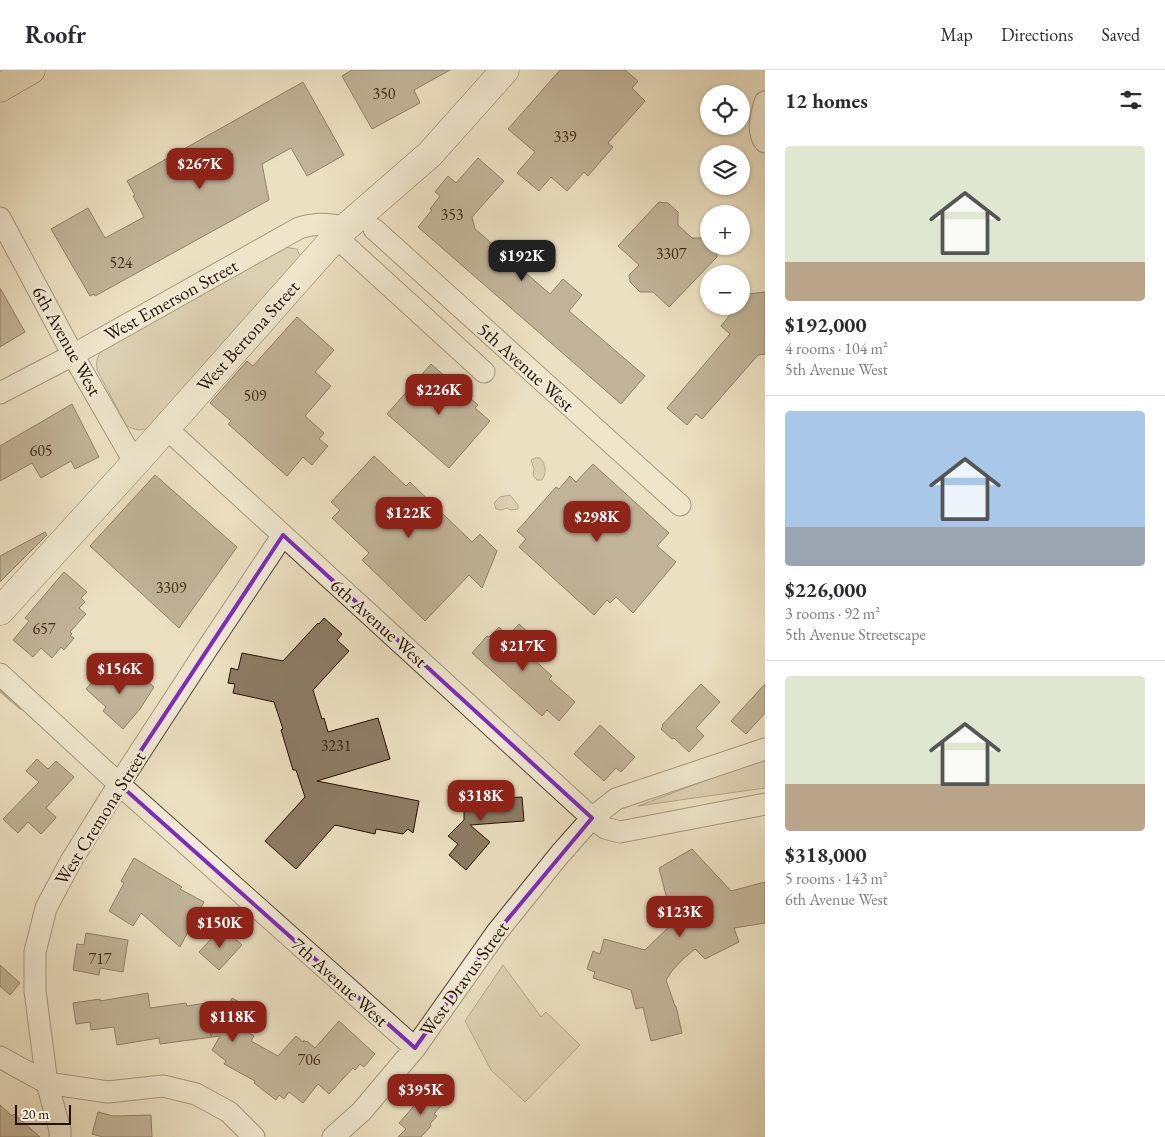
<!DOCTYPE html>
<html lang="en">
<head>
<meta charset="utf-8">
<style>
  :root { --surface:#fff; --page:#f2f2f3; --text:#2b2b33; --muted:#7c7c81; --line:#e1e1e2; --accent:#8f2418 }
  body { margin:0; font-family:"EB Garamond",serif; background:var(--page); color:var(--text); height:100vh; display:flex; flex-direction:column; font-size:19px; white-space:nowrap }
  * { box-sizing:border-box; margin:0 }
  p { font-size:16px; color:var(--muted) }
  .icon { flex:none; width:28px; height:28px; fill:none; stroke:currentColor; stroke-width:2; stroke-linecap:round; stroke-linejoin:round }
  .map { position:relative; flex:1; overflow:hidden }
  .details { display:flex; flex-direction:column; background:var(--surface); width:400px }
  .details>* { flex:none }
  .buttons { position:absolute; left:700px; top:15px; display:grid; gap:10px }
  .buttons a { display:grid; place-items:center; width:50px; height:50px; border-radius:50%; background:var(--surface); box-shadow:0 1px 4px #0004; font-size:25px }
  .scale { position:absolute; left:15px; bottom:12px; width:56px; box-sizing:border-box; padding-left:5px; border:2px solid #251001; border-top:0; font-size:14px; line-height:18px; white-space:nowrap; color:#251001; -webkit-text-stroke:4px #f2ebd7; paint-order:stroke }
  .price { position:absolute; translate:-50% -42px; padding:0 11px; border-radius:10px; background:var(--accent); color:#fff; font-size:16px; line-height:32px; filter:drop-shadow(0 1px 2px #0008) }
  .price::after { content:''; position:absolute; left:50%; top:30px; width:15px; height:11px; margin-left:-8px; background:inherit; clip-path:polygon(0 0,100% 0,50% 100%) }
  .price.selected { background:#222; color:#fff }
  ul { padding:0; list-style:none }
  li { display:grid; align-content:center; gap:10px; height:265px; padding:0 20px }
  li+li { border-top:1px solid var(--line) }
  li span { display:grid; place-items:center; height:155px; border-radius:5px; color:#555 }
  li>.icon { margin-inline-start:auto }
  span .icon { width:90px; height:90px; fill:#fffc; stroke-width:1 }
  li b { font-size:21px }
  h2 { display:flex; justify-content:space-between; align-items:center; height:60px; padding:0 20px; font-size:21px }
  header { display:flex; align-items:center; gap:30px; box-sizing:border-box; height:70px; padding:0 25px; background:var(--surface); border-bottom:1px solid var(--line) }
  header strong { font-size:24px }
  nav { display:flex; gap:28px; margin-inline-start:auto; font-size:18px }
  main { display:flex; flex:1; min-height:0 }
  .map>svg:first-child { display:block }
</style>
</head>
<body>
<header>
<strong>Roofr</strong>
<nav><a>Map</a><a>Directions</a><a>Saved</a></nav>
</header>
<main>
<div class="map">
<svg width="765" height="1067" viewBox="0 0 765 1067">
  <rect width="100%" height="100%" fill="#ebe0c1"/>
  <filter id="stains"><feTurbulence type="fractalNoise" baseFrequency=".004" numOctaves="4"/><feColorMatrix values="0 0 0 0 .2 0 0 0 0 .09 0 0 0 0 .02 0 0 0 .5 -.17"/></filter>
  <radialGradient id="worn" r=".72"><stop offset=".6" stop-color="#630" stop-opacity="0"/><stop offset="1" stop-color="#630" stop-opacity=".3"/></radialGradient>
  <path fill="#c9bda0" stroke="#776650" d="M 283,177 L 297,179 L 300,186 L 296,194 L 151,357 C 141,361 135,361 126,355 L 97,300 C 96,291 97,287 102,280 Z
    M 535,388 L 540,388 C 546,394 547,403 542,410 L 537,410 L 533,405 L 534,399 L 531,390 Z
    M 510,425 L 518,435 L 518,439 L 511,440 L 506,438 L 502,440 L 496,439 L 494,433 L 500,427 Z
    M 765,688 L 765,718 L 638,736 Z
    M 503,895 L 541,947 L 546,942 L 580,975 L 525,1032 L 491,1000 L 465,951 Z"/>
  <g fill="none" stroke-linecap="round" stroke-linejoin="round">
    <path stroke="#74624d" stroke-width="5.5" d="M 0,619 L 21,637"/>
  </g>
  <path fill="#8c7c65" stroke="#251001" d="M 352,0 L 450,0 L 414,20 L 420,33 L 372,59 L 342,6 Z
    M 560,0 L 625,0 L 638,11 L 632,18 L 645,31 L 608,73 L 613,77 L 588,106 L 584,102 L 567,121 L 551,107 L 539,121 L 517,103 L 535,82 L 508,59 Z
    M 303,12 L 344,85 L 307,106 L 291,78 L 262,94 L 269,130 L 95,226 L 94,224 L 90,226 L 51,159 L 88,138 L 105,168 L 144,147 L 133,126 L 135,125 L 127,111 Z
    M 478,88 L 504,111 L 472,147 L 475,159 L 550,224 L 563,209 L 582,225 L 569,241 L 645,306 L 621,334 L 418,157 L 432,140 L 430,139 L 440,126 L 435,122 L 448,106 L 456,113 Z
    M 659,132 L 668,133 L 678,142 L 678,155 L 692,168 L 704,168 L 709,173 L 709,176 L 713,176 L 716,179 L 717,187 L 669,237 L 653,222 L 640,222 L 630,212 L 629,205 L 639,195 L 618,176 Z
    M 0,218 L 25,262 L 0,277 Z
    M 765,222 L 765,284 L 758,285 L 702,349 L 696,344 L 687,355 L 667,338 L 730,264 L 721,256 L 737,236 L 741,236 L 741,232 L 748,224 Z
    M 297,247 L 334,280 L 315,302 L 331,316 L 305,346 L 324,363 L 319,369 L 328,376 L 312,395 L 303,387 L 287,406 L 228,354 L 231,351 L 210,333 L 247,291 L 253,296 Z
    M 431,294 L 478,335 L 475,338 L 490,351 L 449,398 L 387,344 Z
    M 72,334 L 99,387 L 75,399 L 71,391 L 41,408 L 32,393 L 0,411 L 0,376 Z
    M 374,386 L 406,416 L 410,412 L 472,472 L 480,464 L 497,481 L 482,518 L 469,505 L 425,551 L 362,490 L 369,483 L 332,448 L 340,440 L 331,432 Z
    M 593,394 L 669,463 L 657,476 L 676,492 L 633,543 L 616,527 L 610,533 L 607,530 L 594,545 L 519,477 L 526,469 L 517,461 L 556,417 L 559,419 L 570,406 L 576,412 Z
    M 155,405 L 237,477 L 179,558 L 90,476 Z
    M 45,462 L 47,465 L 0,512 L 0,486 Z
    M 64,502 L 87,522 L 81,528 L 85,532 L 79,538 L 86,544 L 70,562 L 72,564 L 70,566 L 74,568 L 64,580 L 61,577 L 52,588 L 41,578 L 33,587 L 13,570 L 29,551 L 25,548 Z
    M 324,548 L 342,564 L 337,570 L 349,581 L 313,620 L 322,649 L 324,648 L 328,662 L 378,648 L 390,689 L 317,711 L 419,731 L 413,763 L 408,759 L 403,764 L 376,759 L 375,764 L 335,755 L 296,799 L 265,771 L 305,727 L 296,700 L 293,700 L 281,660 L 283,659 L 274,632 L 233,623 L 235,614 L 228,613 L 231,598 L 238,600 L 242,583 L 283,591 L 318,553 L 319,554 Z
    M 519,554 L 532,566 L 521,578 L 552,606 L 549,609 L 575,632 L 559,651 L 547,640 L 542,646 L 472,583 L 487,566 L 489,567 L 499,557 L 508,566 Z
    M 108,594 L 128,612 L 137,602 L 154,617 L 140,639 L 123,659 L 103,641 L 106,637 L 86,619 Z
    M 701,614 L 720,632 L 696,658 L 704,666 L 689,682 L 674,668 L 672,669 L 661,659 L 663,656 L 662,655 Z
    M 765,614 L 765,643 L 746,664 L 731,651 Z
    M 600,655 L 635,687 L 621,702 L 616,698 L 604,711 L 574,684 Z
    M 37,689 L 48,699 L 56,691 L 74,707 L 46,738 L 56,747 L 55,749 L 41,764 L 28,752 L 18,763 L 3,749 L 39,712 L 26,701 Z
    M 484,714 L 485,728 L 504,726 L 504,728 L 522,727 L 524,751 L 470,755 L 490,772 L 466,800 L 449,785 L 458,774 L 448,766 L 464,750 L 464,715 Z
    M 692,779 L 731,821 L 765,812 L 765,853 L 734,858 L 739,872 L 705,889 L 695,879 L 682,890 L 672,901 L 666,910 L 675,936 L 676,936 L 682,963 L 651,971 L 643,937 L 636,939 L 631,920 L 593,908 L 595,902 L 587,899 L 593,881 L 600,884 L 604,869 L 645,880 L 673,853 L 659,798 Z
    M 134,788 L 182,817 L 180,819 L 204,832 L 180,877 L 141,843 L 133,856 L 109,841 L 124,813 L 121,811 Z
    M 222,857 L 242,875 L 219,900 L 199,882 Z
    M 86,863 L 128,870 L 123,902 L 100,898 L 99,905 L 73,900 L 77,874 L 84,875 Z
    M 0,895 L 20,913 L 10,925 L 0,916 Z
    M 148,923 L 150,938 L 186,933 L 187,936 L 206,933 L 211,966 L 232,928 L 253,940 L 242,959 L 254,966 L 251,971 L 278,986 L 296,966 L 303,972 L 304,970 L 306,972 L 307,971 L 315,978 L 339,951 L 375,984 L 364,997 L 360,994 L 355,1000 L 353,998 L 329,1024 L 318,1014 L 303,1033 L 289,1022 L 284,1029 L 279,1025 L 276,1030 L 254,1013 L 255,1011 L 224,994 L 226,991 L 212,980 L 220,966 L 160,974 L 159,968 L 117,975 L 114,957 L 91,960 L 90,952 L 76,954 L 73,933 L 100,929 L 100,931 Z
    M 429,1019 L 444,1032 L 434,1044 L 437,1046 L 430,1054 L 431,1056 L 421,1067 L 398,1067 L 406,1059 L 399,1053 Z
    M 0,1035 L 12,1046 L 14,1044 L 40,1067 L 0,1067 Z
    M 98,1042 L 113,1046 L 151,1045 L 152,1067 L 103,1067 L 92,1064 Z"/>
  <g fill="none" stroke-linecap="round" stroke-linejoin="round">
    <defs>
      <path id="street" d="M 765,32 C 762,44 756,61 765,72
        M 0,148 L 73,285 L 135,393
        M 374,159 L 680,435
        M 336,167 L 484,302
        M 0,323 L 73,285 L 299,158 C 316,153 328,153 345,158
        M 166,358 L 592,748 L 616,729 L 765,679
        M 0,604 L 119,714 L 415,978
        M 0,987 L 47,1013 L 108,1022 L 163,1016 L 196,1024 L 229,1042 L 254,1067
        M 60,1067 L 60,1060 L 47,1013 L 35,921 L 35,882 L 46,838 L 71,791 L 119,714 L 203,585 L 283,465
        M 333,1067 L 362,1041 L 415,978 L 497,862 L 560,784 L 592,748 L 605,758 L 620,762 L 765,734"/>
      <path id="secondary" d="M 0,541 L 135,393 L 331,172 L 345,158 L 430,84 L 505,0"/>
      <path id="primary" d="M 0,18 L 31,0"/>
    </defs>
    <use href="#street" stroke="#564431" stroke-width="23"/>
    <use href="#secondary" stroke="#251001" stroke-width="29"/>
    <use href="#primary" stroke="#251001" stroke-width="29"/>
    <use href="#street" stroke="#f2ebd7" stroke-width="21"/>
    <use href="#secondary" stroke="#f2ebd7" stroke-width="28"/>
    <use href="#primary" stroke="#ebe0c1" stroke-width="28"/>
  </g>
  <path d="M0 0H765V1067H0ZM 283,465 L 592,748 L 497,862 L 415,978 L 119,714 Z" fill="#ebe0c1" fill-opacity=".55" fill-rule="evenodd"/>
  <path fill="none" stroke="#7b2cbf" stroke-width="4" stroke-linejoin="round" d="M 283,465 L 592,748 L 497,862 L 415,978 L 119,714 Z"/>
  <g text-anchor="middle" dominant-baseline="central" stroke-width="5" stroke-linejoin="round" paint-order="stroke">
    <g font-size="16" fill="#3f2b1a">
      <text x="384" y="23">350</text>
      <text x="565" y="66">339</text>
      <text x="452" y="144">353</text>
      <text x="671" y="183">3307</text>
      <text x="121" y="192">524</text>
      <text x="255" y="325">509</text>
      <text x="41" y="380">605</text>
      <text x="171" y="517">3309</text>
      <text x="44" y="558">657</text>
      <text x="336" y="675">3231</text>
      <text x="100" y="888">717</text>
      <text x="309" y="989">706</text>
    </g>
    <g font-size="19" fill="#251001" stroke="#f2ebd7">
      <text transform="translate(171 230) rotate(-29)">West Emerson Street</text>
      <text transform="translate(248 266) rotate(-48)">West Bertona Street</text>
      <text transform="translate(67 271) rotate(61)">6th Avenue West</text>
      <text transform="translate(526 297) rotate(42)">5th Avenue West</text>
      <text transform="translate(379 553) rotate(42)">6th Avenue West</text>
      <text transform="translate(100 748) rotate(-58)">West Cremona Street</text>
      <text transform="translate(464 909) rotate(-54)">West Dravus Street</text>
      <text transform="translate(340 912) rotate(42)">7th Avenue West</text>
    </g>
  </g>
  <rect width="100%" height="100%" filter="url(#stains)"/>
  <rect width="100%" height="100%" fill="url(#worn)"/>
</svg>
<div class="buttons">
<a><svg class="icon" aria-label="locate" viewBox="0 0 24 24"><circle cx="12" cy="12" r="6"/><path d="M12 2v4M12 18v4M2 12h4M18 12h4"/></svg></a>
<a><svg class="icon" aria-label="layers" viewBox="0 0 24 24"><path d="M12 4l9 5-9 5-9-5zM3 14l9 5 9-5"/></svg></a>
<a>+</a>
<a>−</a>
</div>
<div class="scale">20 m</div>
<b class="price" style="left:200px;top:120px">$267K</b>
<b class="price selected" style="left:522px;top:212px">$192K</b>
<b class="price" style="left:439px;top:346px">$226K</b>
<b class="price" style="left:409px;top:469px">$122K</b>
<b class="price" style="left:597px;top:473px">$298K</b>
<b class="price" style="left:523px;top:602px">$217K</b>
<b class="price" style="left:120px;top:625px">$156K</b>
<b class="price" style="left:481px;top:752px">$318K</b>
<b class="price" style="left:680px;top:868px">$123K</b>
<b class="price" style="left:220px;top:879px">$150K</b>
<b class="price" style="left:233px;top:973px">$118K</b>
<b class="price" style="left:421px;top:1046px">$395K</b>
</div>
<section class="details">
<h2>12 homes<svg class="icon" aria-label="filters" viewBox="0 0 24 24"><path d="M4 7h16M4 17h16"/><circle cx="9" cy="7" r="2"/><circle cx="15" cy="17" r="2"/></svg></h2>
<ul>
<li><span style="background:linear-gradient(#dfe7d0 75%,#b9a48a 0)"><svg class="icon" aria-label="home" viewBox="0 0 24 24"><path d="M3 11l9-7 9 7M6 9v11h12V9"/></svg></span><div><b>$192,000</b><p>4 rooms · 104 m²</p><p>5th Avenue West</p></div></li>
<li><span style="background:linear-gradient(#a9c7e8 75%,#9aa5b1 0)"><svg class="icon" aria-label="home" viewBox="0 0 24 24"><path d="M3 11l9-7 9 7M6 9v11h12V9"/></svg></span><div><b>$226,000</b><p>3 rooms · 92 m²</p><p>5th Avenue Streetscape</p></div></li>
<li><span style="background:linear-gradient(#dfe7d0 70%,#b9a48a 0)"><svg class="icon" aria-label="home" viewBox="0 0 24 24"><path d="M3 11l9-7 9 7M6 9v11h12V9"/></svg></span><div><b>$318,000</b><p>5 rooms · 143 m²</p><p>6th Avenue West</p></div></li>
</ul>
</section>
</main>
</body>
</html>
